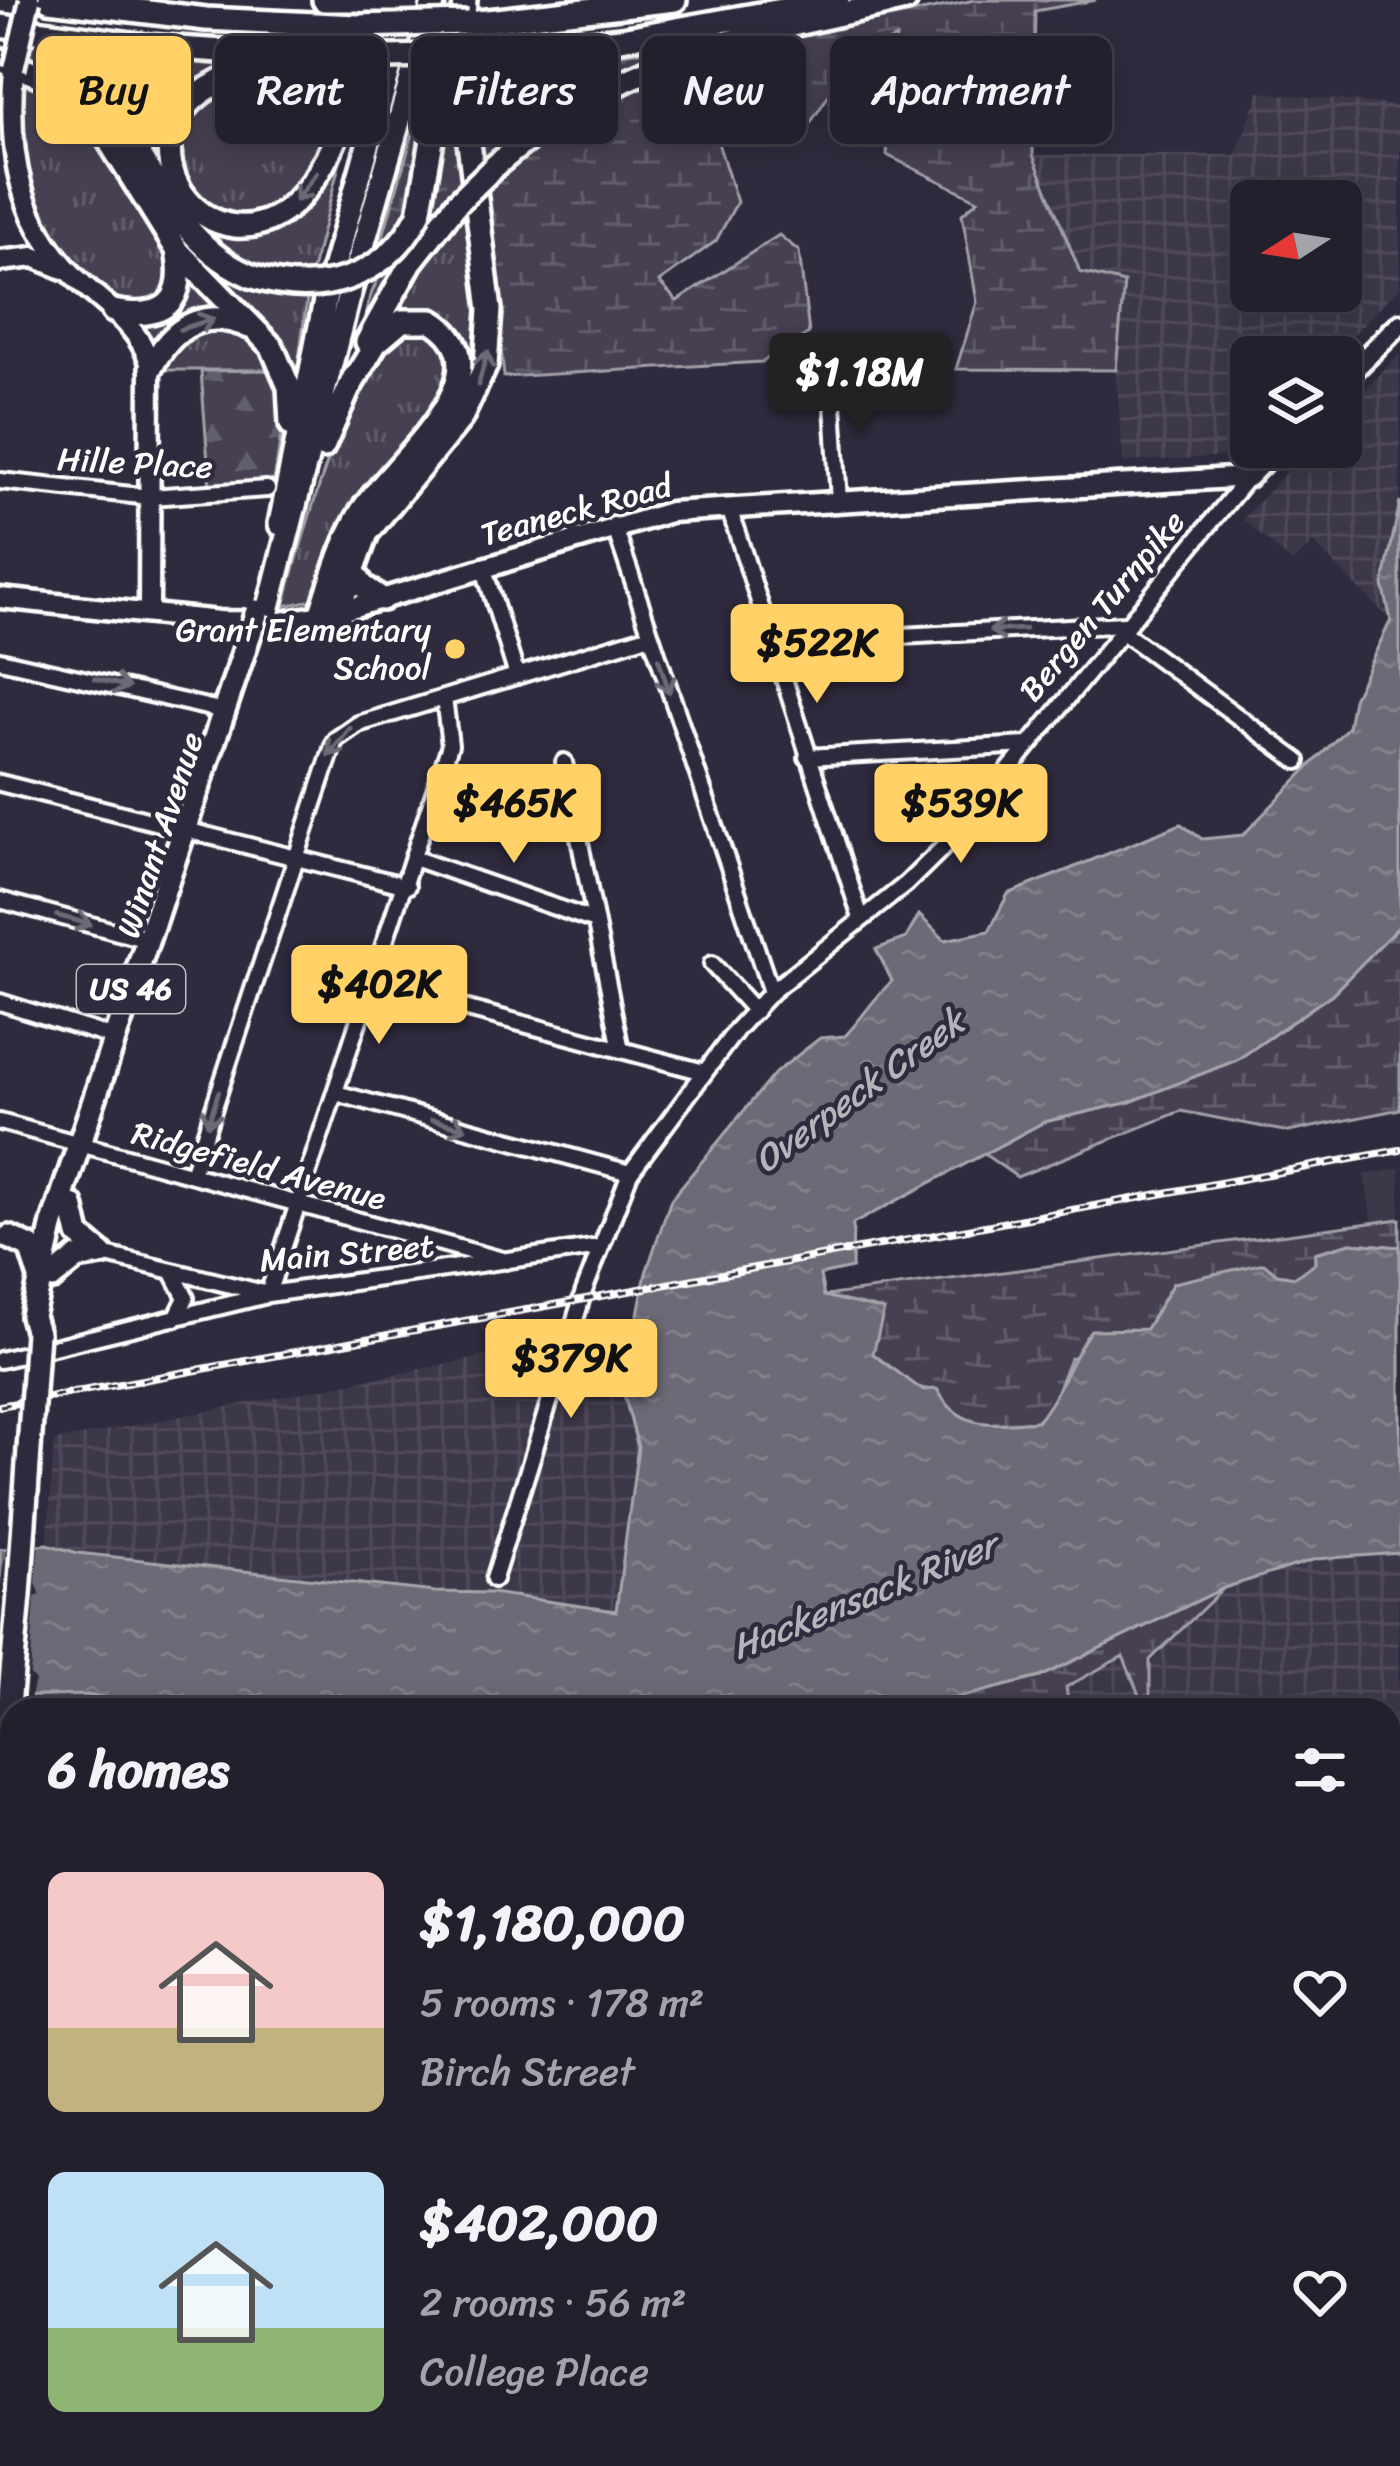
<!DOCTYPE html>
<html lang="en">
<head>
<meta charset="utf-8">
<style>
  :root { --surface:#23202e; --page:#2f2d3a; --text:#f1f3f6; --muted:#a3a3aa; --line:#403e4a; --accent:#ffd166 }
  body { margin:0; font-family:Sriracha,sans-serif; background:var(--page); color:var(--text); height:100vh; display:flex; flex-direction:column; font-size:45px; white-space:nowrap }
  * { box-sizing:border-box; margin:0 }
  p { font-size:39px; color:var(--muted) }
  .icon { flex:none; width:66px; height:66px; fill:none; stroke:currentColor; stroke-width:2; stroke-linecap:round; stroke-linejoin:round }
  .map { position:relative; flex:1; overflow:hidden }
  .side { position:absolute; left:0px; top:1698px; width:1401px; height:768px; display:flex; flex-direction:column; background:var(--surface); border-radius:36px 36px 0 0; box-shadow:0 6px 30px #0003,0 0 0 3px var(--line) }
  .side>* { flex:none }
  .guide { position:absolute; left:36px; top:36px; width:1329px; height:108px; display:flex; gap:24px }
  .needle { width:78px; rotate:258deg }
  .fabs { position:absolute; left:1230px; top:180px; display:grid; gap:24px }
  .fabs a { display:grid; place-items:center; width:132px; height:132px; border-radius:18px; background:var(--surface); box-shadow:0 6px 30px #0003,0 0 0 3px var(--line); font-size:60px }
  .price { position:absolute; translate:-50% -102px; padding:0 27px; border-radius:12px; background:var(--accent); color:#111; font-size:39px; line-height:78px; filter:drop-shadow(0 3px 6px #0008) }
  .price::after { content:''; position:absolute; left:50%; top:72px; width:36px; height:27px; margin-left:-18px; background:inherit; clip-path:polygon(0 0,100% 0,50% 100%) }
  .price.current { background:#222; color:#fff }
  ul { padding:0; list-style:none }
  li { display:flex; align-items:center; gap:36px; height:300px; padding:0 48px }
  li span { display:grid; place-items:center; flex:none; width:336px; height:240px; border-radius:18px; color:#555 }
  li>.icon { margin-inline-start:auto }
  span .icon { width:144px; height:144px; fill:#fffc; stroke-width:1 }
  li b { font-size:51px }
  h2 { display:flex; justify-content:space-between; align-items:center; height:144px; padding:0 48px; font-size:51px }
  .tag { padding:0 42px; border-radius:18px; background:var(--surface); box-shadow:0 6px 30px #0003,0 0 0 3px var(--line); font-size:42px; line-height:108px }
  .tag.current { background:var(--accent); color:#111 }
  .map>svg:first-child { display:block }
</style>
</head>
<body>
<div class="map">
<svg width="1400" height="2466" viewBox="0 0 1400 2466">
  <defs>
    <pattern id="industrial-grid" width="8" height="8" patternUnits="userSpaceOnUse" patternTransform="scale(3)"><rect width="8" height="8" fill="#3c3749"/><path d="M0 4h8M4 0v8" fill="none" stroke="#504b5b"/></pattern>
    <pattern id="grass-tufts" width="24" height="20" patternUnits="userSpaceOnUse" patternTransform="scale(3)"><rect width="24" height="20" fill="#464152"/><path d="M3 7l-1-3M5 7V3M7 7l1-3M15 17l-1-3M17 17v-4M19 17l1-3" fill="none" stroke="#625e6c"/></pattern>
    <pattern id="forest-firs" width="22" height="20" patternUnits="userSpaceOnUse" patternTransform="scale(3)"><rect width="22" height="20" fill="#464152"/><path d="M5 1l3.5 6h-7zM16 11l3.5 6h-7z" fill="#625e6c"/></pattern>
    <pattern id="wetland-marsh" width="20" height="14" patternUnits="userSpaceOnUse" patternTransform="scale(3)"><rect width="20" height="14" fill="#464152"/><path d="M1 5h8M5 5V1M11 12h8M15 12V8" fill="none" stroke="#625e6c"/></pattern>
    <pattern id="water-ripples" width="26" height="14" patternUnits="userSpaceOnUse" patternTransform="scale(3)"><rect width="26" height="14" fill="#6d6a77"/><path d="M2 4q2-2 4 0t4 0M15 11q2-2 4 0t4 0" fill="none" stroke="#83808b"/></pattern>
  </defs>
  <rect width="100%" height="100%" fill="#2f2a3d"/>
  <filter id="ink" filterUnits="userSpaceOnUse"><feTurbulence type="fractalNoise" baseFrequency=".00833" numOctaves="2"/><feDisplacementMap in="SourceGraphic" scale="24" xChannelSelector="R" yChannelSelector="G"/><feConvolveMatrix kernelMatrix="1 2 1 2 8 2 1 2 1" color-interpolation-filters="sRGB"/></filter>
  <g filter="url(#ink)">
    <path fill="#3c3749" d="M 1400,1168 L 1400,1219 L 1373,1225 L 1364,1175 Z"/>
    <path fill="url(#industrial-grid)" fill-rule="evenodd" d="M 1259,92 L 1400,106 L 1400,287 L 1331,357 L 1251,357 L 1251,439 L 1235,456 L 1123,462 L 1116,370 L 1123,283 L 1080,272 L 1033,155 L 1236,155 ZM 1251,201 L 1341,201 L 1341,291 L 1251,291 Z
      M 1400,354 L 1400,502 L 1383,585 L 1391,620 L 1313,543 L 1292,563 L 1243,519 L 1309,447 L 1341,447 L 1341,414 Z
      M 640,1326 L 623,1391 L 638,1447 L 616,1611 L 492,1593 L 435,1592 L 47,1548 L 54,1441 Z
      M 1398,1549 L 1400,1955 L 1394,1957 L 1400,1976 L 1400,2119 L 1389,2118 L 1389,1710 L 1069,1710 L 1065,1687 L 1124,1656 L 1143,1706 L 1150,1699 L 1150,1660 L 1224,1588 L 1316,1559 Z
      M 12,2236 L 12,2316 L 0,2317 L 0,2242 Z"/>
    <path fill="url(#grass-tufts)" stroke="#a2a0a8" stroke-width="3" d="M 30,45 L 236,67 C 176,94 159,111 166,178 C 126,125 96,73 28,56 Z
      M 24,73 L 73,101 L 176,266 L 164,297 L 147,308 C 44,284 8,165 24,73 Z
      M 294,76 L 343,81 C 333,116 323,154 300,183 C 244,253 143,187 186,119 C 208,84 258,79 294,76 Z
      M 342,154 L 310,278 L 295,387 L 203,263 L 241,280 L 184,214 L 216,230 L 303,205 Z
      M 471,208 L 484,347 L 469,393 L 456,330 L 391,315 L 431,251 Z
      M 192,277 L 238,314 L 154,346 L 137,321 L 181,304 Z
      M 406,325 C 447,334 456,356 444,395 L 318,599 L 284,606 C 305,530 345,372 406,325 Z
      M 241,328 L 262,348 L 272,370 L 160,370 L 189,330 Z"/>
    <path fill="url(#forest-firs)" stroke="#a2a0a8" stroke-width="3" d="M 272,370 L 283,423 L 274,481 L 210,489 L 201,371 Z"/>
    <path fill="url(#wetland-marsh)" stroke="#a2a0a8" stroke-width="3" d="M 974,0 L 1096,0 L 1035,11 L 1033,155 L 1080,272 L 1124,283 L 1116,370 L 956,369 L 977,302 L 962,214 L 978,200 L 887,155 L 896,38 L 853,58 L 796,145 L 717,140 L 737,202 L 716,241 L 659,282 L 677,301 L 779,235 L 799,251 L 809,333 L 762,362 L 504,377 L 485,191 C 523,158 564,119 609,96 C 721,39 852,28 974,0 Z
      M 660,49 L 589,89 L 481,167 L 468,73 Z
      M 447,80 L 454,80 L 468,183 L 372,317 L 366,312 C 378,262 395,265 421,227 C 447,188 443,125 447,80 Z
      M 436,81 C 425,144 424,205 378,253 L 428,82 Z
      M 1400,925 L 1400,1109 L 1289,1132 L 1181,1111 L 1017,1177 L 984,1154 L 1044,1122 L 1130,1102 L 1237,1060 L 1332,994 Z
      M 1400,1219 L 1400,1247 L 1351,1243 L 1315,1253 L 1315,1263 L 1296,1277 L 1173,1283 L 1146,1329 L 1070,1358 L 1052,1404 L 1036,1421 C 994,1424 960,1432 937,1390 C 891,1391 850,1328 823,1296 Z
      M 1224,1588 L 1150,1660 L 1150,1699 L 1144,1707 L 1123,1656 L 1066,1687 L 1069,1710 L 910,1710 L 1040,1677 Z
      M 87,1695 L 182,1710 L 12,1710 L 0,1697 Z"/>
    <path fill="#464152" stroke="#a2a0a8" stroke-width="3" d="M 354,2454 L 526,2454 L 533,2466 L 354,2459 Z"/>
    <path fill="url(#water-ripples)" stroke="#a7a6ad" stroke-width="3" d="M 1400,502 L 1400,925 L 1332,994 L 1237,1060 L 1130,1102 L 1044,1122 L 853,1224 L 852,1268 L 820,1275 L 824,1296 L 884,1310 L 873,1354 L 922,1390 L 937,1389 C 960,1432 994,1424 1037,1421 C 1061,1394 1069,1359 1091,1330 L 1146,1329 L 1173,1283 L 1264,1263 L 1277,1274 L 1295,1277 L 1315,1263 L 1315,1253 L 1351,1243 L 1400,1247 L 1400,1553 L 1316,1559 L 1224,1588 L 1040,1677 L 910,1710 L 182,1710 L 87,1695 L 0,1697 L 0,1549 L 47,1544 L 78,1553 L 435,1592 L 492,1593 L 616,1611 L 638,1447 L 623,1391 L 646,1273 L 671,1199 L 775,1073 L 820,1038 L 845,1036 C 863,1017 873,999 892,981 L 876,949 L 906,938 L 919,915 L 945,940 L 989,931 L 1008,894 L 1181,824 L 1202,839 L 1243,835 L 1348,727 L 1353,699 L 1391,620 L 1383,585 Z"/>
    <path fill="#2f2a3d" d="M 39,1539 L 36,1583 L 41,1595 L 35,1597 L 30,1675 L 35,1681 L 29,1704 L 0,1703 L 0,1587 L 7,1544 Z"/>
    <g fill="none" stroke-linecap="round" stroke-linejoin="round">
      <defs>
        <path id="minor" d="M 831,372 L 839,502
          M 0,481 L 150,497 L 267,489
          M 729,508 L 861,918
          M 614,525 L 771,992
          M 483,566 L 517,676
          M 1120,630 L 1298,761
          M 771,643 L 1124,624
          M 0,660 L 224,711
          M 807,757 L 1027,745
          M 564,762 L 621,1050
          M 0,783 L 407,886
          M 416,859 L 595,921
          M 0,900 L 147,940
          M 712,964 L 755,1011
          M 374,984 L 704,1072
          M 0,1002 L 115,1038
          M 336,1093 L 630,1173
          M 0,1122 L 506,1261
          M 192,1174 L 335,740 L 358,724 L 651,635
          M 102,1254 L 268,1294 L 600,1247
          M 173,1273 L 186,1298 L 176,1318
          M 268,1294 L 450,745 L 444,698
          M 0,1360 L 263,1296
          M 494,1579 L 584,1291 L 630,1173 L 737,1029 L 771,992 L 906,884 L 955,836 L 1248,477
          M 1389,1734 L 1400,1732
          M 0,2228 L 12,2218
          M 1389,2248 L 1400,2254
          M 1389,2372 L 1400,2380
          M 102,2454 L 104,2466
          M 815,2454 L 824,2466
          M 1328,2454 L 1344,2466
          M 332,2466 L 333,2454
          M 629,2466 L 654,2454"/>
        <path id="major" d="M 14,69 C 7,154 18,228 86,287 C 112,310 139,328 150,363 L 149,612
          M 0,261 L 34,257 L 63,269
          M 1341,382 L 1400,324
          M 0,598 L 219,621 L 281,622 L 338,612 L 670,512 L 1248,477 L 1277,447"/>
        <path id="highway" d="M 49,0 L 206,19 L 357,26
          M 324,0 L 364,0
          M 469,23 L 675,0
          M 0,26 L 148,46 L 282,55
          M 469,55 L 621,39 L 838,0
          M 348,58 C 310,63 266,62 230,77 C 96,133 214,291 300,197 C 346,146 357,64 375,0
          M 0,60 L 58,83 L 91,112 L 177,250 L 272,347 L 289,387 L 291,424
          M 89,92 C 152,148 167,241 251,276
          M 495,166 C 621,56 748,34 906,0
          M 419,214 L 450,38
          M 113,311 C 165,321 187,302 177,250
          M 367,342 L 411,262 L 458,202
          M 151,368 C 172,327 204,306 249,327
          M 323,447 L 354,377
          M 280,524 L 327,291 L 409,0
          M 353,570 L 363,586 L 382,599
          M 268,611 L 348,298 L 434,0
          M 338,612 L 367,533 L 461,418 L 486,365 L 490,310 L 460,71 L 465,0
          M 320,616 C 332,581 342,543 361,512 C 389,466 515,372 432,321 L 402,321 L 376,343 L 351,385
          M 72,1205 L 79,1235 L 102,1254
          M 9,1237 L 30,1247 L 39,1275
          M 52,1278 L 77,1258 L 102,1254
          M 37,1333 L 32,1316 L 53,1223 L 250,633
          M 0,1805 L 19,1595"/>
      </defs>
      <use href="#minor" stroke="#fff" stroke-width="22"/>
      <use href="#major" stroke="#fff" stroke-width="27"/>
      <use href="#highway" stroke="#fff" stroke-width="30"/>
      <use href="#minor" stroke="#2f2a3d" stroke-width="14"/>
      <use href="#major" stroke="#2f2a3d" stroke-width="18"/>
      <use href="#highway" stroke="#2f2a3d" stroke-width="21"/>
      <defs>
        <path id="rail" d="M 0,1406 L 1400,1150"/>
      </defs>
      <use href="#rail" stroke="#fff" stroke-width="8"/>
      <use href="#rail" stroke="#2f2a3d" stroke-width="3" stroke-dasharray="9" stroke-linecap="butt"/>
      <defs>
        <path id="major-bridge" d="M 14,69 L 30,0"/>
        <path id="highway-bridge" d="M 364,0 L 396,0
          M 357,26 L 469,23
          M 348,58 L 469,55
          M 458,202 L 495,166
          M 251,276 C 318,299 386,279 419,214
          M 250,633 L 257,611
          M 19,1595 L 37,1333"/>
      </defs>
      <use href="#major-bridge" stroke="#fff" stroke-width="27" stroke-linecap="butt"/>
      <use href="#highway-bridge" stroke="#fff" stroke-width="30" stroke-linecap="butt"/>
      <use href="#major-bridge" stroke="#2f2a3d" stroke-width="18"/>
      <use href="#highway-bridge" stroke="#2f2a3d" stroke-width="21"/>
    </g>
    <defs><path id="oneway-shaft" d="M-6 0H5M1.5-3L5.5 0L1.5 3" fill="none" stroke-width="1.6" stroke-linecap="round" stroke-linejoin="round" transform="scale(3)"/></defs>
    <g stroke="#6d6a77">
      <use href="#oneway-shaft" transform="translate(306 187) rotate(127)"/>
      <use href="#oneway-shaft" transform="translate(197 324) rotate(-18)"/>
      <use href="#oneway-shaft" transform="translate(483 368) rotate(-74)"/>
      <use href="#oneway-shaft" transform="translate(1007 630) rotate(177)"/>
      <use href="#oneway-shaft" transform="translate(664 676) rotate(72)"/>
      <use href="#oneway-shaft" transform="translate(112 683) rotate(14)"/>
      <use href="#oneway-shaft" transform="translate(339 742) rotate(129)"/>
      <use href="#oneway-shaft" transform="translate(74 920) rotate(15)"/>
      <use href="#oneway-shaft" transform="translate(213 1109) rotate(108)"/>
      <use href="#oneway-shaft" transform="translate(449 1124) rotate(15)"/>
    </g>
  </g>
  <circle fill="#ffd166" stroke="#2f2a3d" stroke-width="4.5" cx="455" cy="649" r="12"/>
  <g text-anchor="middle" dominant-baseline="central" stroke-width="9" stroke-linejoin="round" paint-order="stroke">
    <rect fill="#2f2a3d" stroke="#c1bfc5" stroke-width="3" x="77" y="965" width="108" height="48" rx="9"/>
    <g font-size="30" font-weight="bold" fill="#fff">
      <text x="131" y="989">US 46</text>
    </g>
    <g font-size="33" fill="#fff" stroke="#2f2a3d">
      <text transform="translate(135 463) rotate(3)">Hille Place</text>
      <text transform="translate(576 510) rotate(-15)">Teaneck Road</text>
      <text transform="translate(1102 606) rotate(-50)">Bergen Turnpike</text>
      <text transform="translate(160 835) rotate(-72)">Winant Avenue</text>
      <text transform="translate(259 1166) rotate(15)">Ridgefield Avenue</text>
      <text transform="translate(347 1253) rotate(-5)">Main Street</text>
    </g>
    <g font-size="33" fill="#fff" stroke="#2f2a3d" text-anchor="end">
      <text x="431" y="630">Grant Elementary<tspan x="431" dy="38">School</tspan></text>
    </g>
    <g font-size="36" font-style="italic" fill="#b6b4bb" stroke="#2f2a3d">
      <text transform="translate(859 1091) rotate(-36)">Overpeck Creek</text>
      <text transform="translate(864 1596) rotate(-22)">Hackensack River</text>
    </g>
  </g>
</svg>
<div class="fabs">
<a><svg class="needle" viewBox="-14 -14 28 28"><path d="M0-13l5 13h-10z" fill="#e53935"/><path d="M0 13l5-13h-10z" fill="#a3a3aa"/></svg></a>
<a><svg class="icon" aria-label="layers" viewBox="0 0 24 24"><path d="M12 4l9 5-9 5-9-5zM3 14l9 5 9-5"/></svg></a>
</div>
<b class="price current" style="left:860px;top:435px">$1.18M</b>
<b class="price" style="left:817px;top:706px">$522K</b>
<b class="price" style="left:514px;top:866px">$465K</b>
<b class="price" style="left:961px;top:866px">$539K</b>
<b class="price" style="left:379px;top:1047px">$402K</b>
<b class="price" style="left:571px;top:1421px">$379K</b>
<div class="guide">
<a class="tag current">Buy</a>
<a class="tag">Rent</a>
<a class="tag">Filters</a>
<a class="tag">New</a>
<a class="tag">Apartment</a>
</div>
<section class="side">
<h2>6 homes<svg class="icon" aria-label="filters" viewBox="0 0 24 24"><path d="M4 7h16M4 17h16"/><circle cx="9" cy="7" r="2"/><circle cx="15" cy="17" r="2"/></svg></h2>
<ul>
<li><span style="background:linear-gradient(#f6c9c9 65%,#c2b280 0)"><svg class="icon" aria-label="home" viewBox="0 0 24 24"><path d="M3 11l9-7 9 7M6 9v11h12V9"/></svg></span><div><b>$1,180,000</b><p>5 rooms · 178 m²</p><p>Birch Street</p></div><svg class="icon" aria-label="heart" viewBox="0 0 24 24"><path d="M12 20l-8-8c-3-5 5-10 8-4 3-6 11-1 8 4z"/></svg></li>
<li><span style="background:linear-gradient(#bfe0f5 65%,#8fb573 0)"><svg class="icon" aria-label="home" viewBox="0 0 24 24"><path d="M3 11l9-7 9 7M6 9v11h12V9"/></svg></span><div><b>$402,000</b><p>2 rooms · 56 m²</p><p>College Place</p></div><svg class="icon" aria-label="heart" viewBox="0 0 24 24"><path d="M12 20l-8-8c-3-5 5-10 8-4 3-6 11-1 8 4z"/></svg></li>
</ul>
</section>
</div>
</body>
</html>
